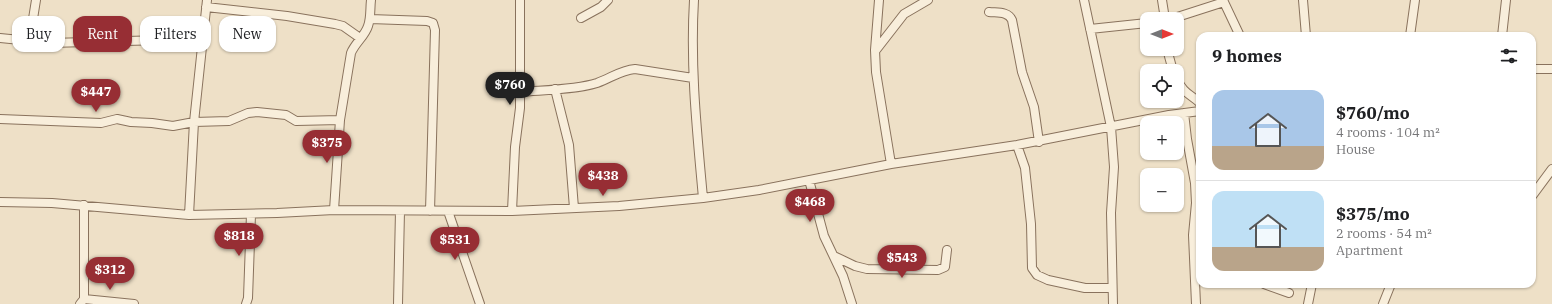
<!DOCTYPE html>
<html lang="en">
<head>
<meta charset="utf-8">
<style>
  :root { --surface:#fff; --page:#f2f2f2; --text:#202124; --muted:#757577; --line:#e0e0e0; --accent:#972e34 }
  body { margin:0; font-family:"IBM Plex Serif",serif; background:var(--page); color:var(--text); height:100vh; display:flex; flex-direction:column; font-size:15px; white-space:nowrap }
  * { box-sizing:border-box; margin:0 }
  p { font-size:13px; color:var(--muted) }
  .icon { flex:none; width:22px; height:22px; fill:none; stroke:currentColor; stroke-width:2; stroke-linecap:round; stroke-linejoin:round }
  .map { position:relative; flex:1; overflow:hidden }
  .side { position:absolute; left:1196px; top:32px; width:340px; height:256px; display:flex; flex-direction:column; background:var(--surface); border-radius:12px; box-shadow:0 1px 3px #0004 }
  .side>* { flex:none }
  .top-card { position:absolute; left:12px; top:16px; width:380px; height:36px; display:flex; gap:8px }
  .needle { width:26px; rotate:90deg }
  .tools { position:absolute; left:1140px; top:12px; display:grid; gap:8px }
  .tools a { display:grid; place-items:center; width:44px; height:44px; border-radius:8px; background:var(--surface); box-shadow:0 1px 3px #0004; font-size:20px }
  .price { position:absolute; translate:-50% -34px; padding:0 9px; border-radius:14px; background:var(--accent); color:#fff; font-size:13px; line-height:26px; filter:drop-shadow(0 1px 2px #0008) }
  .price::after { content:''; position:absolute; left:50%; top:24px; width:12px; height:9px; margin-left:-6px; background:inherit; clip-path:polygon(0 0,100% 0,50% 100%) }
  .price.active { background:#222; color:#fff }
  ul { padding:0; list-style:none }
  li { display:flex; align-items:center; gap:12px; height:100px; padding:0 16px }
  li+li { border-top:1px solid var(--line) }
  li span { display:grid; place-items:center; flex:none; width:112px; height:80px; border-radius:12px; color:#555 }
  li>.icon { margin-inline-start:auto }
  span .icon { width:48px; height:48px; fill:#fffc; stroke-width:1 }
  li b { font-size:17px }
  h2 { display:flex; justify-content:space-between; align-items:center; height:48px; padding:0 16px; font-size:17px }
  .chip { padding:0 14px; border-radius:12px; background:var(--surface); box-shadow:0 1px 3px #0004; font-size:14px; line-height:36px }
  .chip.active { background:var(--accent); color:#fff }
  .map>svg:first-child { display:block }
</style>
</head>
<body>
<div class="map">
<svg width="1552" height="304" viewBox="0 0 1552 304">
  <rect width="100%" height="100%" fill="#eee0c7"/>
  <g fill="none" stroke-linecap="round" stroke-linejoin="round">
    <defs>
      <path id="street" d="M 694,0 C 690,67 697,132 703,198
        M 879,0 L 875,50 L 876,72 L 891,164
        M 1084,0 L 1111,127 L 1114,167 L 1111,213 L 1113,304
        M 1162,0 L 1165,19
        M 1223,0 L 1240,36
        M 1303,0 L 1306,36
        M 206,7 L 287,16 L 335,24 L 343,26 L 360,38
        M 989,12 C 997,13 1008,11 1012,20 L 1022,72 L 1034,107 L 1039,142
        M 581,18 L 601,7 L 608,0
        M 370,19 L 427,21 L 433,23 L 435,30 L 430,211
        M 1171,19 L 1224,2
        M 1090,29 L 1147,23
        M 1410,36 L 1415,0
        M 1502,36 L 1506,0
        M 0,38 L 50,43 L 202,39
        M 14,39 L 32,25 L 36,0
        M 1167,49 L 1173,71
        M 876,50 L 904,14 L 928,0
        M 1532,69 L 1552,69
        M 1177,79 C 1184,94 1189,93 1200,103
        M 555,89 L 569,145 L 574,208
        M 520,92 C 543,90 575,90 597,83 C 611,78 621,70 635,69 L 693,78
        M 1184,113 L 1187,139 L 1195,183 L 1196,203 L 1193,235 L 1196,304
        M 0,119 L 101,123 L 117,119 L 131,122 L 152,123 L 173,126 L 194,122 L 229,121 L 248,113 L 257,112 L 286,115 L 296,121 L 340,120
        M 1017,145 L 1025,168 L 1031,224 L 1032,268 L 1037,275 L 1048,280 L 1085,288 L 1112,288
        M 809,180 L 824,236 L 843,276 L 852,304
        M 1532,196 L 1552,169
        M 0,202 L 52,203 L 189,215 L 277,213 L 334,210 L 512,211 L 619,206 L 703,198 L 759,190 L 891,164 L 1017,145 L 1169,115 L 1200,111
        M 334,210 L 340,120 L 351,53 C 355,43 365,36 368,26 C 371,18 370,8 371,0
        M 448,211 L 480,304
        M 512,211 L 515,147 L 520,108 L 520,0
        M 189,215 L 194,122 L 207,0
        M 834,256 L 855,266 L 867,269 L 938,270 L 945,267 L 947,250
        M 1264,284 L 1289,293
        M 84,299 L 134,304
        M 80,304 L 84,299 L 84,205
        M 246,304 L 248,298 L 251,214
        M 398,304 L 400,211
        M 1308,304 L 1312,284
        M 1383,304 L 1391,284"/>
    </defs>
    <use href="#street" stroke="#89725d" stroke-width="10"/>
    <use href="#street" stroke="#f8eedb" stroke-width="8"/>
  </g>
</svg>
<div class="tools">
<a><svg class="needle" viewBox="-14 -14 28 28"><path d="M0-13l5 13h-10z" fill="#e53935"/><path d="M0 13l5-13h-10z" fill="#757577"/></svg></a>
<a><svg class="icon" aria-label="locate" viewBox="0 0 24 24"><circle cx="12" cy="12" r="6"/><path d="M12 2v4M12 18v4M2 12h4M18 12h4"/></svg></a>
<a>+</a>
<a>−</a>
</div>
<b class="price active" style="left:510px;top:106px">$760</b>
<b class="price" style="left:96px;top:113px">$447</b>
<b class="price" style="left:327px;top:164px">$375</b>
<b class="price" style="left:603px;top:197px">$438</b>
<b class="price" style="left:810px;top:223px">$468</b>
<b class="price" style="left:239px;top:257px">$818</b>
<b class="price" style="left:455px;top:261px">$531</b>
<b class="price" style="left:902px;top:279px">$543</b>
<b class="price" style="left:110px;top:291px">$312</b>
<div class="top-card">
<a class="chip">Buy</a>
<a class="chip active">Rent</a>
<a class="chip">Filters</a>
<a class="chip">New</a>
</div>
<section class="side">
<h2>9 homes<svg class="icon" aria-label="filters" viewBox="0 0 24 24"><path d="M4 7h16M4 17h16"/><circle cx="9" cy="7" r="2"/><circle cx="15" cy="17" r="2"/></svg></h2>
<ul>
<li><span style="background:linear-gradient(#a9c7e8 70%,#b9a48a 0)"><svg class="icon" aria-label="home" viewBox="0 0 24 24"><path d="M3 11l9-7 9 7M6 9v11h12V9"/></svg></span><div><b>$760/mo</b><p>4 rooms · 104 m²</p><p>House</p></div></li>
<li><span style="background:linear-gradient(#bfe0f5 70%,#b9a48a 0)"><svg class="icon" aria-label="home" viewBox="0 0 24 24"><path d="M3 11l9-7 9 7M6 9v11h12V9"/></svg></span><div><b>$375/mo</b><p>2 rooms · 54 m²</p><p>Apartment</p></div></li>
</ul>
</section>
</div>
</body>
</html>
